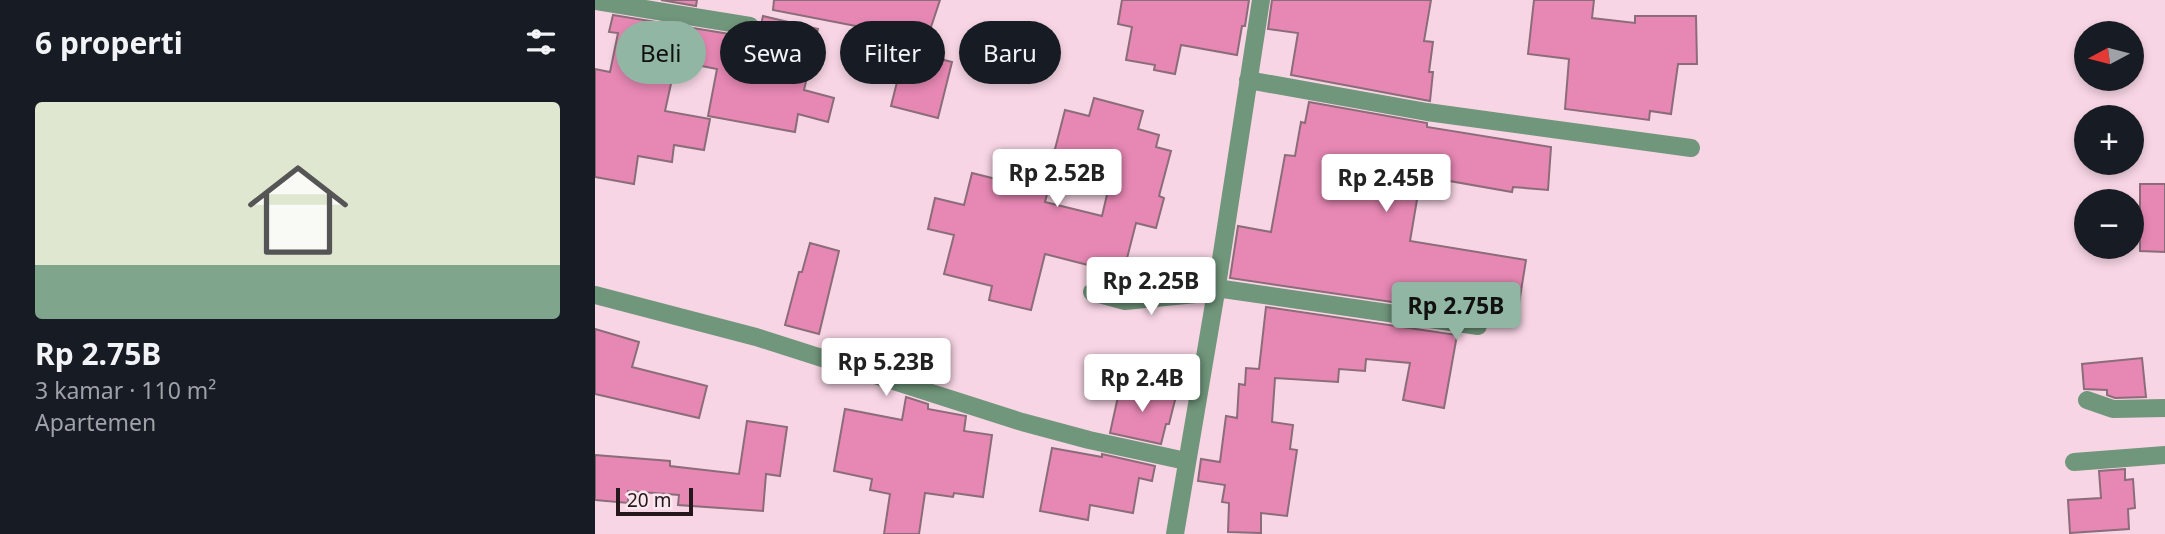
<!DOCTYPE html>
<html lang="id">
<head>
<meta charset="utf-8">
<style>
  :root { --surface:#171b24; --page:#242831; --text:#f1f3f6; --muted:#9ea1a6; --line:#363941; --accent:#91b7a4 }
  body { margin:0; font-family:"Noto Sans",sans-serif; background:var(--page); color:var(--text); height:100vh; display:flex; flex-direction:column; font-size:26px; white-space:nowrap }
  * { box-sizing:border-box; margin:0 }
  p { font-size:23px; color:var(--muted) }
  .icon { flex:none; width:38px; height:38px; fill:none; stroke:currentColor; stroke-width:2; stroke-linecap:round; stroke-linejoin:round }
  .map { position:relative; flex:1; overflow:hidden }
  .side { display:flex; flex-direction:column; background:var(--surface); width:595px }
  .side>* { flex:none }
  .guide { position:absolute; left:21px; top:21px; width:665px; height:63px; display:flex; gap:14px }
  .needle { width:46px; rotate:263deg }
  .tools { position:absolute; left:1479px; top:21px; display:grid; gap:14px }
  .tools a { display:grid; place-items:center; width:70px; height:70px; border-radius:50%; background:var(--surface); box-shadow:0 4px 10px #0003; font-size:35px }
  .scale { position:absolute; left:21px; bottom:18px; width:77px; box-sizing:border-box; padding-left:7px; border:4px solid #24181d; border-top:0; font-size:19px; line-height:24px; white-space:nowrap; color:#24181d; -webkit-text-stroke:5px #fce7ef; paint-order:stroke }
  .price { position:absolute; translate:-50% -60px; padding:0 16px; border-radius:7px; background:#fff; color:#222; font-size:23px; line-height:46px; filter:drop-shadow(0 2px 4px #0008) }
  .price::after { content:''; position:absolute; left:50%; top:42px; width:21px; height:16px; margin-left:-10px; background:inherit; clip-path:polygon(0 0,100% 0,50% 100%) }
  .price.selected { background:var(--accent); color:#111 }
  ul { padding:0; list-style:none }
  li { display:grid; align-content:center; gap:14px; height:371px; padding:0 35px }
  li+li { border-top:2px solid var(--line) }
  li span { display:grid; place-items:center; height:217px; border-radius:7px; color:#555 }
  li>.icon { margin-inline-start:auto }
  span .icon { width:126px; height:126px; fill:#fffc; stroke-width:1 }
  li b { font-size:30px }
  h2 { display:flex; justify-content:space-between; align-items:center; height:84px; padding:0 35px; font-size:30px }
  .chip { padding:0 24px; border-radius:32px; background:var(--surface); box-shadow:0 4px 10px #0003; font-size:24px; line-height:63px }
  .chip.selected { background:var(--accent); color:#111 }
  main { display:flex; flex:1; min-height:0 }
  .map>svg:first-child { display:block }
</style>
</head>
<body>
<main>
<section class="side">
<h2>6 properti<svg class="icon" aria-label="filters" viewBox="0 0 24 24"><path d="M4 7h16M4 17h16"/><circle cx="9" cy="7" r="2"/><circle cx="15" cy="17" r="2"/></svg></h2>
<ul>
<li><span style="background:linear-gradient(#dfe7d0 75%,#7fa58c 0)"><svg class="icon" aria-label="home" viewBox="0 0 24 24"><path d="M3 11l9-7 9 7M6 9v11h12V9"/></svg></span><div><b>Rp 2.75B</b><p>3 kamar · 110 m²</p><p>Apartemen</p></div></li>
</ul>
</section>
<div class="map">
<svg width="1570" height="534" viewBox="0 0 1570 534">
  <rect width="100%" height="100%" fill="#f8d5e4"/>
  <path fill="#e788b4" stroke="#8b6c79" stroke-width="2" d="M 66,0 L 102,0 L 101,6 Z
    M 179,0 L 345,0 L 329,48 L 265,29 L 266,27 L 178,10 Z
    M 527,0 L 654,0 L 650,26 L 647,26 L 642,55 L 586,45 L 580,74 L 559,70 L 560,65 L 531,60 L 537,27 L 523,24 Z
    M 677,0 L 836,0 L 829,41 L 838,42 L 834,72 L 838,72 L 835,101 L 696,75 L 703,33 L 673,29 Z
    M 939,0 L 999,0 L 997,18 L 1040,23 L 1040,16 L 1101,16 L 1102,64 L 1083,64 L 1076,114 L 1055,111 L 1054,120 L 970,109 L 974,59 L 933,54 Z
    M 18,15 L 153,37 L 164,34 L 168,16 L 223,29 L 209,90 L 239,98 L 233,122 L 203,114 L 200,132 L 113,116 L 122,69 L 81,61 L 70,111 L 115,119 L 109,150 L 79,145 L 77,162 L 43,156 L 39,184 L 0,177 L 0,69 L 15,72 L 23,33 L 14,32 Z
    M 310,50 L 357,62 L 343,118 L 296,106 Z
    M 499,98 L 548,111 L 543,129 L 564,135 L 561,147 L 576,151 L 564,196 L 569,198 L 561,228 L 541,223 L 528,274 L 450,254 L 436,310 L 394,300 L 397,286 L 349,274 L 359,235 L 333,229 L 340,198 L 369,205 L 377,173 L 417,183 L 421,167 L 457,175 L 450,202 L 507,216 L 518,169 L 459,153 L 470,110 L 494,116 Z
    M 714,102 L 832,123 L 832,127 L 956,147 L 953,190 L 918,187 L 917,192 L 826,176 L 815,241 L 931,260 L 921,322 L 885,315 L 635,278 L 643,226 L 676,232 L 690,155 L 700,156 L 706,122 L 710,123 Z
    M 1545,184 L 1570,184 L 1570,252 L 1545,251 Z
    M 215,243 L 244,251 L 224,334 L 190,325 L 204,272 L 207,272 Z
    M 671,307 L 862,335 L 849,408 L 808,400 L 815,363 L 771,359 L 770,371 L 744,369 L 743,382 L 680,378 L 677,422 L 698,425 L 695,449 L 702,450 L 692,516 L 666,513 L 666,533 L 633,532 L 634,503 L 627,502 L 630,485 L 603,481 L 606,459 L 625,462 L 631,416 L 642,418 L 644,384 L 650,385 L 651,368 L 664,369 Z
    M 0,329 L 44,342 L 37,367 L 112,386 L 104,418 L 0,394 Z
    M 1547,358 L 1551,397 L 1520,398 L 1512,395 L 1512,390 L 1489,389 L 1487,364 Z
    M 526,383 L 581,396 L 574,424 L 571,424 L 566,444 L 515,433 Z
    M 311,397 L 333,404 L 333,409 L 371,416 L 369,431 L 397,435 L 388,497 L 359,493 L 358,497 L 330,493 L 324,534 L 289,534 L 295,494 L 275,490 L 277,479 L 239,471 L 250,409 L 307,420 Z
    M 152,421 L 192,427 L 185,476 L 171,474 L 168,511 L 83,505 L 84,495 L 33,491 L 33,503 L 0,500 L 0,455 L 75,461 L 75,466 L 144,474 Z
    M 457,448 L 507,457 L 507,454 L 560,466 L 557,481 L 544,478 L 538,513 L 495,505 L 493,520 L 445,511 Z
    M 1530,469 L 1530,480 L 1538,479 L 1540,508 L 1533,509 L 1534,529 L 1475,533 L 1473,500 L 1506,498 L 1504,471 Z"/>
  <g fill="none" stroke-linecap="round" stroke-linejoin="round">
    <path stroke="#70967b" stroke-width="18" d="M 1,1 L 155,26
      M 653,80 L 832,112 L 1096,148
      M 621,288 L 883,326
      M 497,292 L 530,301 L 621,292
      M 0,295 L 161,337 L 427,422 L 494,440 L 591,461
      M 1492,400 L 1518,409 L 1570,408
      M 1479,462 L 1570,455
      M 580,534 L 621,292 L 666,0"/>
  </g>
</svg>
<div class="tools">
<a><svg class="needle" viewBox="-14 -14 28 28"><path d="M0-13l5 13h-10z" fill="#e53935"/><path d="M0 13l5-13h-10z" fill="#9ea1a6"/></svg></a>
<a>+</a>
<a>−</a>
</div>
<div class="scale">20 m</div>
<b class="price" style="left:462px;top:209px">Rp 2.52B</b>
<b class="price" style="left:791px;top:214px">Rp 2.45B</b>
<b class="price" style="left:556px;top:317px">Rp 2.25B</b>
<b class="price selected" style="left:861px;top:342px">Rp 2.75B</b>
<b class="price" style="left:291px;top:398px">Rp 5.23B</b>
<b class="price" style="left:547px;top:414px">Rp 2.4B</b>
<div class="guide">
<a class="chip selected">Beli</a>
<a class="chip">Sewa</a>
<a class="chip">Filter</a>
<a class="chip">Baru</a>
</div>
</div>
</main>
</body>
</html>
